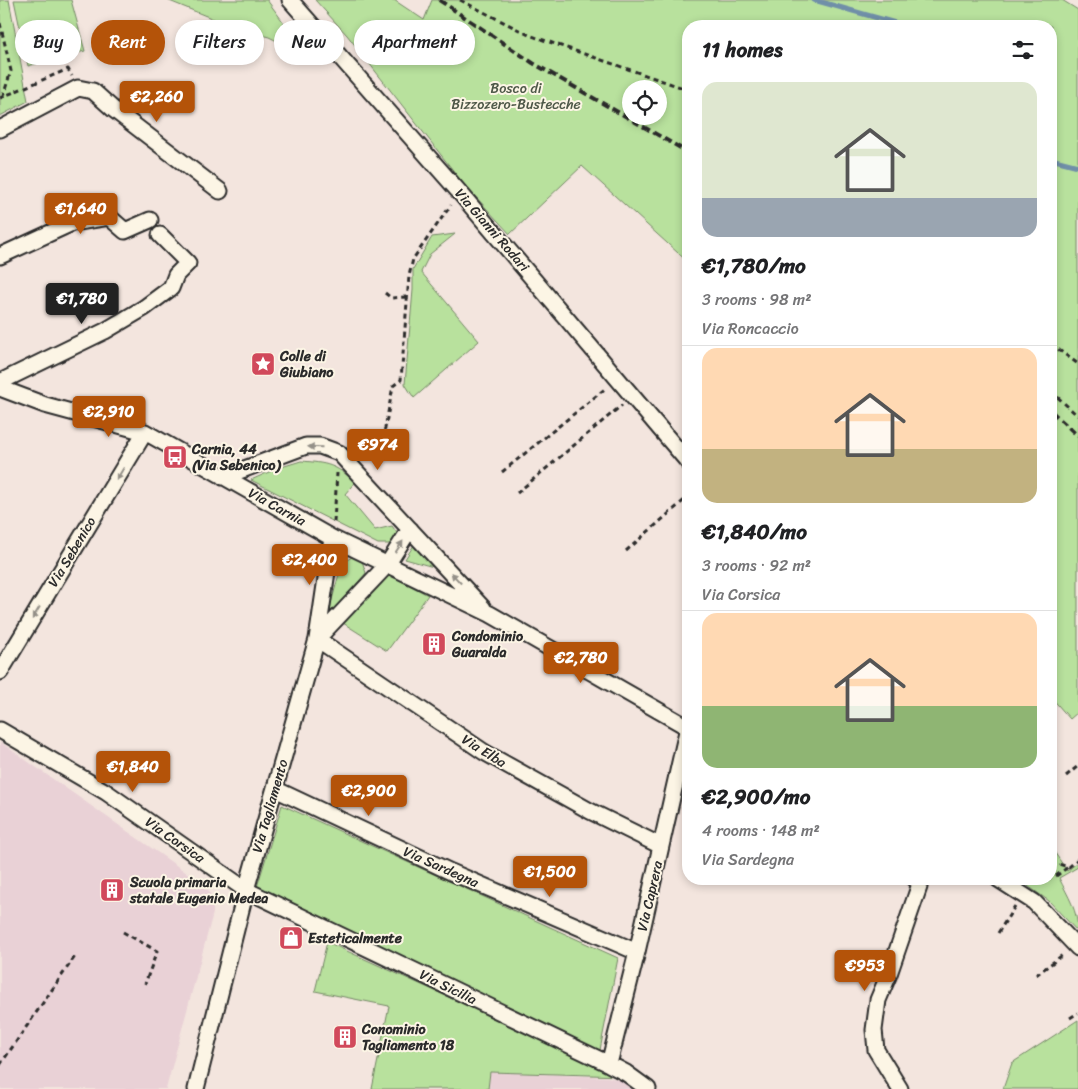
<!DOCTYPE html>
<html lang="en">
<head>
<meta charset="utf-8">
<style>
  :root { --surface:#fff; --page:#f2f2f2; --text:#202124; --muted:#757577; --line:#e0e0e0; --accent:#b45309 }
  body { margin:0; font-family:Sriracha,sans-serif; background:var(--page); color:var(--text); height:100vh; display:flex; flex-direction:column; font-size:19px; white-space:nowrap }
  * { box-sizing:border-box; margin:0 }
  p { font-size:16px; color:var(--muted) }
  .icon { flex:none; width:28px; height:28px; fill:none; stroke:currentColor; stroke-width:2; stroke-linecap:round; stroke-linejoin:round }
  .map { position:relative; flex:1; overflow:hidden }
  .details { position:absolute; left:682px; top:20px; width:375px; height:865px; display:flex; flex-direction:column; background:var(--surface); border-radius:20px; box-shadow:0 2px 8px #0003 }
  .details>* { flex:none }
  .hud { position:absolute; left:15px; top:20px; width:475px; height:45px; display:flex; gap:10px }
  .buttons { position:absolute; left:622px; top:80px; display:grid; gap:10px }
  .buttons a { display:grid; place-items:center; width:45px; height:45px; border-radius:50%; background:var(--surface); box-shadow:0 2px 8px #0003; font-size:25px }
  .price { position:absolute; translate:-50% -42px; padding:0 11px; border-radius:5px; background:var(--accent); color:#fff; font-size:16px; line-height:32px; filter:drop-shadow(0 1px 2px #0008) }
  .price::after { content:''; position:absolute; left:50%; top:30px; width:15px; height:11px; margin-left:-8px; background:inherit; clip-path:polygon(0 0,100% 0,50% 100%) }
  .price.selected { background:#222; color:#fff }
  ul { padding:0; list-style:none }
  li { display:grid; align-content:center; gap:10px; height:265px; padding:0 20px }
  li+li { border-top:1px solid var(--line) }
  li span { display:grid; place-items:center; height:155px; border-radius:15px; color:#555 }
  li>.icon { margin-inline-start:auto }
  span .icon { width:90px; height:90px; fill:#fffc; stroke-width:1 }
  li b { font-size:21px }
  h2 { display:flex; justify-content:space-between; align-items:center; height:60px; padding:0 20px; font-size:21px }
  .pill { padding:0 18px; border-radius:22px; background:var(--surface); box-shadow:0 2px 8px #0003; font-size:18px; line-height:45px }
  .pill.selected { background:var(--accent); color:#fff }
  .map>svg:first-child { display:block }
</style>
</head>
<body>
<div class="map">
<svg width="1078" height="1089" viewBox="0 0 1078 1089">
  <rect width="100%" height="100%" fill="#f3e5de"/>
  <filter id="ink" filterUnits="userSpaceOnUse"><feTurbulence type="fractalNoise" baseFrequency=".02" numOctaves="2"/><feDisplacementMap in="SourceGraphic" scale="10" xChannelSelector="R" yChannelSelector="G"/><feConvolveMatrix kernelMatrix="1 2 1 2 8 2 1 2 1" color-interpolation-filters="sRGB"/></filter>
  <g filter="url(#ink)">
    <path fill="#e9d1d6" d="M 0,742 L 207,887 L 213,901 L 213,913 L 166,1089 L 0,1089 Z
      M 490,1072 L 607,1077 L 660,1089 L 488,1089 Z"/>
    <path fill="#b8e19d" stroke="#728664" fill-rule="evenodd" d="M 0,0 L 9,0 L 28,101 L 0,116 Z
      M 14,0 L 71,0 L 85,51 L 28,66 Z
      M 167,0 L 267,0 L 304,50 L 291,48 L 269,37 L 238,29 Z
      M 315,0 L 394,0 L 424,20 L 432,0 L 1062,0 L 1078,10 L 1078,712 L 1070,719 L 1051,697 L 1051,26 L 689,26 L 689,263 L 582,166 L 510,234 L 463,183 L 347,35 ZM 631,89 L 659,89 L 659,116 L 631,116 Z
      M 455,234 L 430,254 L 421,272 L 479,341 L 414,398 L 405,384 L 413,290 L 413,269 L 432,237 Z
      M 301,461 C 327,463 335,464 355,482 L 345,494 L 375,530 L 392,526 L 397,533 L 392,544 L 378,544 L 251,480 L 278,468 Z
      M 414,545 L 437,568 L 405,559 Z
      M 352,557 L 362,561 L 366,573 L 327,618 L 342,563 Z
      M 388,574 L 428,595 L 387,651 L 343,623 Z
      M 282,805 L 618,958 L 599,1055 L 257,887 Z
      M 1051,847 L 1067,871 L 1078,862 L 1078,867 L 1059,878 C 1068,896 1078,911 1078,932 L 1049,901 L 1018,879 L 1051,879 Z
      M 327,942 L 623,1076 L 490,1072 L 488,1089 L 372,1089 L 389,1006 L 315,991 Z
      M 1078,1020 L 1078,1089 L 1003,1089 L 1012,1063 Z"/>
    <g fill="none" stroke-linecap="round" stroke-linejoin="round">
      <path stroke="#6f8fa8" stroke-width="5" d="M 814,0 L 906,26
        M 1051,159 L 1078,166"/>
      <defs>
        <path id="street" d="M 290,0 L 461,194 L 689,463
          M 0,129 L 78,88 L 93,91 L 113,109 L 220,191
          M 0,256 L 72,223 L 109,217 L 125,231 L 150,220
          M 0,382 L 105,331 L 144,308 L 171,288 L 176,275 L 188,263 L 160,235
          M 0,388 L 45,405 L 145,432 L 332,538 L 490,614 L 689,728
          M 223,477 L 306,446 L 320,446 L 339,453 L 483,608
          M 317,639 L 484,752 L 590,811 L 661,846
          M 317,639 L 387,565 L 410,529
          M 0,672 L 145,432
          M 0,730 L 106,792 L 246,890 L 609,1064 L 626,1073 L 648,1089
          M 275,789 L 451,872 L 637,952
          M 998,879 L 1034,902 L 1078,948
          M 609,1064 L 637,952 L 688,727
          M 196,1089 L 246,890 L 317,639 L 332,538
          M 900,1089 L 876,1050 L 874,1030 L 878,1000 L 889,974 L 919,887 L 919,882 L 915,879"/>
      </defs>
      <use href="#street" stroke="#2b2b2b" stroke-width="19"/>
      <path stroke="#2b2b2b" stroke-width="3" stroke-dasharray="5 4" stroke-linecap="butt" d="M 460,0 L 529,35 L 689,90
        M 0,23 L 11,71 L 3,96
        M 0,98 L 68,69 L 72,76
        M 385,293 L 391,298 L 407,297
        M 1051,344 L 1078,364
        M 1051,391 L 1078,416
        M 363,458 L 383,439 L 393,386 L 401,380 L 409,276 L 413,259 L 451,205
        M 502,472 L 606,388
        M 517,493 L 622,405
        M 334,522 L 337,473
        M 626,551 L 689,496
        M 1066,776 L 1078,766
        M 1051,862 L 1069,867 L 1078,859
        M 1056,876 L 1068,867
        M 123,932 L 157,951 L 145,984
        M 998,933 L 1015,906
        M 1036,975 L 1064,954
        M 1070,1018 L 1078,1013
        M 0,1065 L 76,955"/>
      <use href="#street" stroke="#fcf5e5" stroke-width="15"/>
      <path stroke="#2b2b2b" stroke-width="4" stroke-dasharray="8 4" stroke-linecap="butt" d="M 439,0 L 533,63 L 689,153
        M 1051,411 L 1078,436"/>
    </g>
    <defs><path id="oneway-solid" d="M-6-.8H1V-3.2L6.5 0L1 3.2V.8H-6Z" transform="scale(1.25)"/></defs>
    <g fill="#949088">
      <use href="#oneway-solid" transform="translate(315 447) rotate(-178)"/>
      <use href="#oneway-solid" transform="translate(120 474) rotate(121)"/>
      <use href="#oneway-solid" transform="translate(399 547) rotate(-57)"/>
      <use href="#oneway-solid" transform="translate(456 578) rotate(-133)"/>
      <use href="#oneway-solid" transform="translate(36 613) rotate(121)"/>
    </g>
  </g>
  <defs>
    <symbol id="sight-square" viewBox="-11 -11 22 22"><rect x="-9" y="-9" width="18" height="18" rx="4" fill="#d1495b" stroke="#fcf5e5"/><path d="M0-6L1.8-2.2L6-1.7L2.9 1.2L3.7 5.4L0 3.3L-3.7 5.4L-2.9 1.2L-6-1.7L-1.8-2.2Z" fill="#fff"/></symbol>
    <symbol id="bus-square" viewBox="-11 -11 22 22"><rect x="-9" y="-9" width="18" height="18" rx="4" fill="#d1495b" stroke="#fcf5e5"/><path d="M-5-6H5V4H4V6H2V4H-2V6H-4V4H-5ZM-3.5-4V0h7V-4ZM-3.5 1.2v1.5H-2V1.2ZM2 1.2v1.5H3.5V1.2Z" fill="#fff"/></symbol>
    <symbol id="building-square" viewBox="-11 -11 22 22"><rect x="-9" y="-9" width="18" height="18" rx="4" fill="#d1495b" stroke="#fcf5e5"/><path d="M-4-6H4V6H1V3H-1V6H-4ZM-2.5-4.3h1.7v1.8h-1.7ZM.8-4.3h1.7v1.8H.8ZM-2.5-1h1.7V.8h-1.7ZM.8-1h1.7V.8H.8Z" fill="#fff"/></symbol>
    <symbol id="shop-square" viewBox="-11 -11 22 22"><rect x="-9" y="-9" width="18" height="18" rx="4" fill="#d1495b" stroke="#fcf5e5"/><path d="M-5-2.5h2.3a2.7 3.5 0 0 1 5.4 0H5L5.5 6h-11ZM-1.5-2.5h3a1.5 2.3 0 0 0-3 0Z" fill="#fff"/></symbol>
  </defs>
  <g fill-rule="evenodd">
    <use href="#sight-square" x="249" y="350" width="28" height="28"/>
    <use href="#bus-square" x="161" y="443" width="28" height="28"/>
    <use href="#building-square" x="420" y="630" width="28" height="28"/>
    <use href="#building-square" x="98" y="876" width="28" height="28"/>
    <use href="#shop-square" x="277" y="924" width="28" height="28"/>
    <use href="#building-square" x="331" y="1023" width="28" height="28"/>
  </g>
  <g text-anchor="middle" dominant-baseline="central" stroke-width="4" stroke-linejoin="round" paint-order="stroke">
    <g font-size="14" fill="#4e5848" stroke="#fcf5e5">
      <text x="516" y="88">Bosco di<tspan x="516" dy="16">Bizzozero-Bustecche</tspan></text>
    </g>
    <g font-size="14" fill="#2b2b2b" stroke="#fcf5e5">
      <text transform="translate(492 230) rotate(49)">Via Gianni Rodari</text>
      <text transform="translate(277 507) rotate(29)">Via Carnia</text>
      <text transform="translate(72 552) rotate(-59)">Via Sebenico</text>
      <text transform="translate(484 751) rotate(32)">Via Elba</text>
      <text transform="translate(270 806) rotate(-74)">Via Tagliamento</text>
      <text transform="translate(175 840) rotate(35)">Via Corsica</text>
      <text transform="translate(441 867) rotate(24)">Via Sardegna</text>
      <text transform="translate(650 896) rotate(-77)">Via Caprera</text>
      <text transform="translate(448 987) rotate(26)">Via Sicilia</text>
    </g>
    <g font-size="14" font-weight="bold" fill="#2b2b2b" stroke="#fcf5e5" text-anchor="start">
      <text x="280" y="356">Colle di<tspan x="280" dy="16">Giubiano</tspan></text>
      <text x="192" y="449">Carnia, 44<tspan x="192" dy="16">(Via Sebenico)</tspan></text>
      <text x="452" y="636">Condominio<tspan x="452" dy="16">Guaralda</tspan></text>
      <text x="130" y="882">Scuola primaria<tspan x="130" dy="16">statale Eugenio Medea</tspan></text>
      <text x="308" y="938">Esteticalmente</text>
      <text x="362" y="1029">Conominio<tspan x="362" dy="16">Tagliamento 18</tspan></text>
    </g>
  </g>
</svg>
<div class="buttons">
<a><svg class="icon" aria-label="locate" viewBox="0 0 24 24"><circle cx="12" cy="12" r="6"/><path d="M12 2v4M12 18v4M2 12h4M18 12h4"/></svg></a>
</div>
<b class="price" style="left:157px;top:123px">€2,260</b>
<b class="price" style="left:81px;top:235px">€1,640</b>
<b class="price selected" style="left:82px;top:325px">€1,780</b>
<b class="price" style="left:109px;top:438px">€2,910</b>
<b class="price" style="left:378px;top:471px">€974</b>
<b class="price" style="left:310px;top:586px">€2,400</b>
<b class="price" style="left:581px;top:684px">€2,780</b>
<b class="price" style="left:133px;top:793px">€1,840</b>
<b class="price" style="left:369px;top:817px">€2,900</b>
<b class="price" style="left:550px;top:898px">€1,500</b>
<b class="price" style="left:865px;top:992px">€953</b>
<div class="hud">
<a class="pill">Buy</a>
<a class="pill selected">Rent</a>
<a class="pill">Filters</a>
<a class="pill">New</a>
<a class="pill">Apartment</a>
</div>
<section class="details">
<h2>11 homes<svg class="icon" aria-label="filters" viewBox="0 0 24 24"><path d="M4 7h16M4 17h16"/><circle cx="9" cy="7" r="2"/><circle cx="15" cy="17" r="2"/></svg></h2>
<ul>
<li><span style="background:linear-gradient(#dfe7d0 75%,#9aa5b1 0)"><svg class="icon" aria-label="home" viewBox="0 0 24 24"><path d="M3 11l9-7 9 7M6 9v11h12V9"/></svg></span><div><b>€1,780/mo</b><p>3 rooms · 98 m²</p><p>Via Roncaccio</p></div></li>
<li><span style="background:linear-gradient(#ffd9b3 65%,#c2b280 0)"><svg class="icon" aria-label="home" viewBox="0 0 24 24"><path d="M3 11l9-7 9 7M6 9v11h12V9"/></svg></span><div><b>€1,840/mo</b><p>3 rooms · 92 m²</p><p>Via Corsica</p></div></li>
<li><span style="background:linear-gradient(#ffd9b3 60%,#8fb573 0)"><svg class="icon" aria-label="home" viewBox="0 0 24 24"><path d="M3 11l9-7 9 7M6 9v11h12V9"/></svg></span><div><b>€2,900/mo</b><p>4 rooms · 148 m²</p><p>Via Sardegna</p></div></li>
</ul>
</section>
</div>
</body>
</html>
